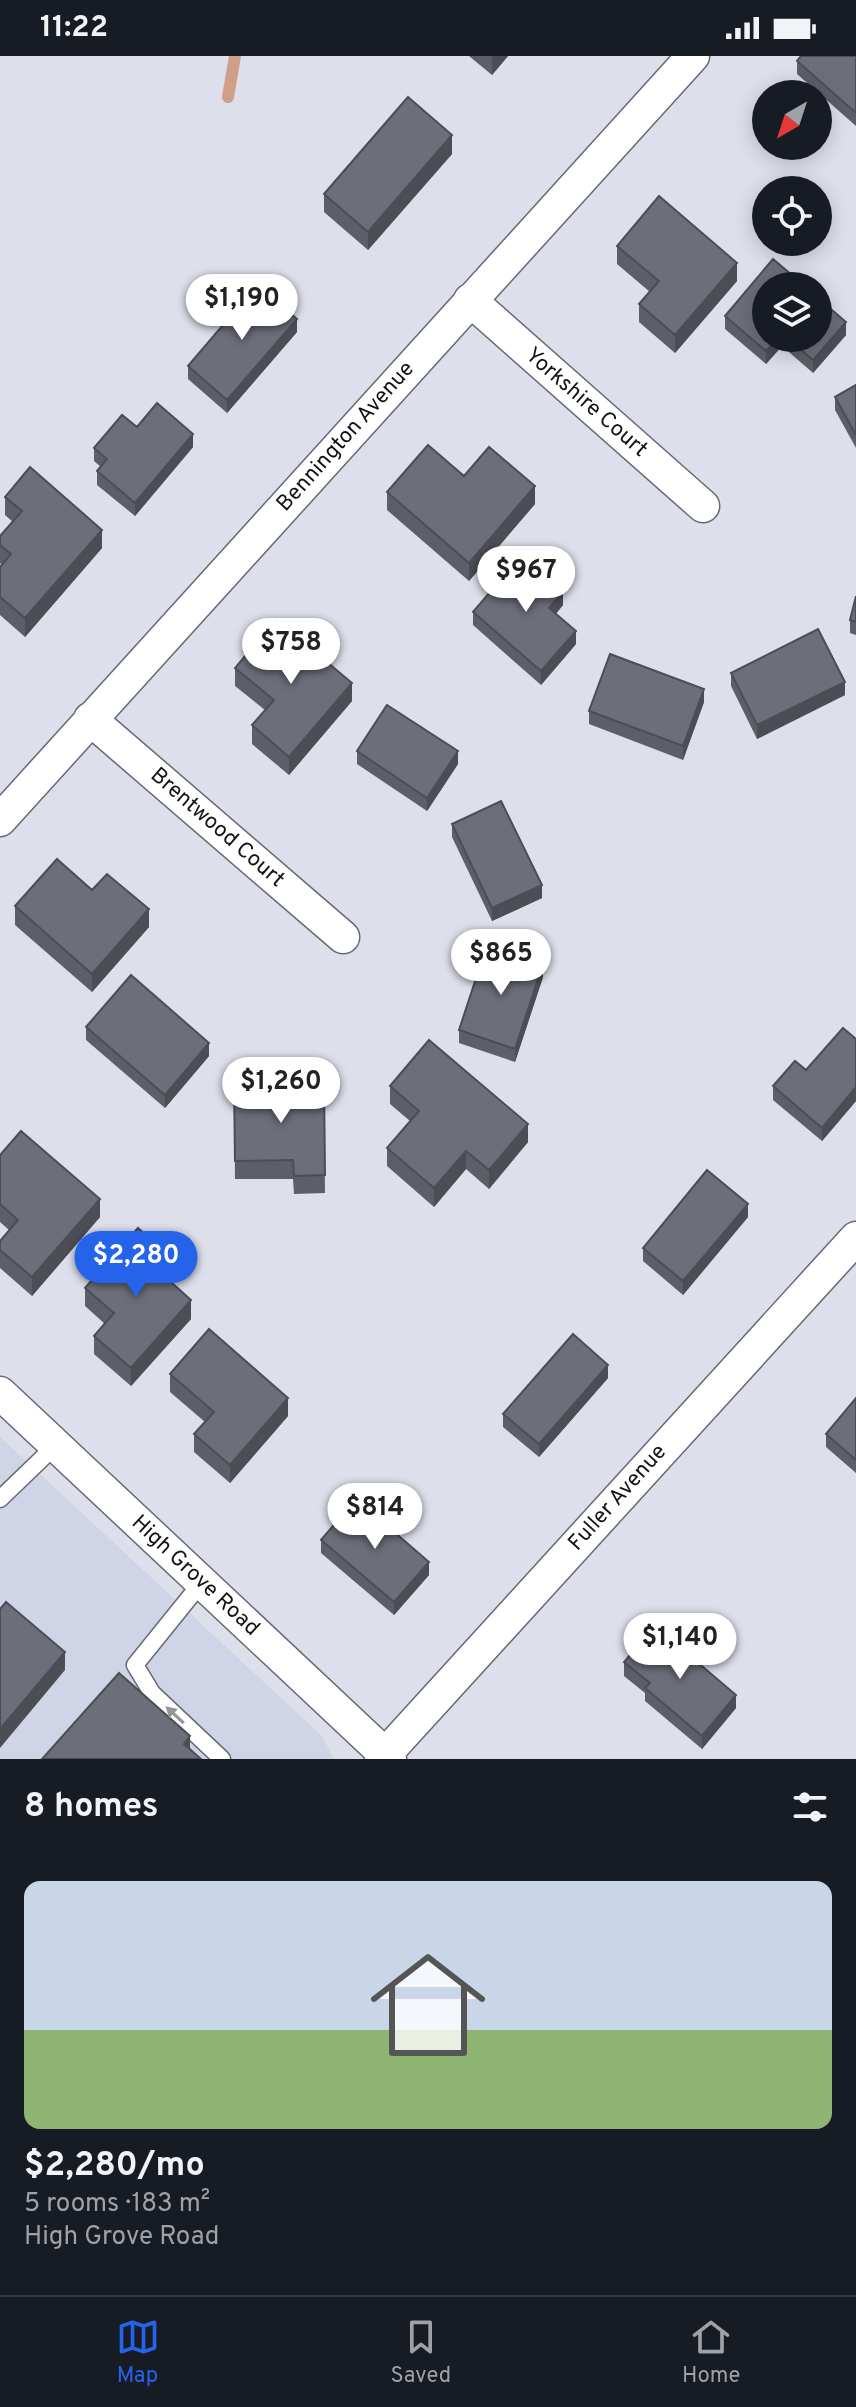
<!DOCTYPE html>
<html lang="en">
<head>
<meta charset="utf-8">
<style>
  :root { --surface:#171b24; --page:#20242c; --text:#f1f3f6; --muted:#9ea1a6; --line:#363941; --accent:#2563eb }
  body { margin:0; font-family:Overpass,sans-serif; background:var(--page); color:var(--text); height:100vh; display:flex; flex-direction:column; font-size:30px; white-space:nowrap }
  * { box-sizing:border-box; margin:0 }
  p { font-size:26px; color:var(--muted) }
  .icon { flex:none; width:44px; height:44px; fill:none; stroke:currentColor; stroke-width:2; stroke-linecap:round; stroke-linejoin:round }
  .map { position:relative; height:1703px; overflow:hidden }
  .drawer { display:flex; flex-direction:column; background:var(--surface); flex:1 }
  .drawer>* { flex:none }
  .needle { width:52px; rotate:219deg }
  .controls { position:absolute; left:752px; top:24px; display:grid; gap:16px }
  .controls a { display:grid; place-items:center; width:80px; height:80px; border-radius:50%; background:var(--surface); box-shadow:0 4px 20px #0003; font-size:40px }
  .price { position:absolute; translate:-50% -68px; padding:0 18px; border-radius:28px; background:#fff; color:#222; font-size:26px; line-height:52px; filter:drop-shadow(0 2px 4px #0008) }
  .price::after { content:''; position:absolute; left:50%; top:48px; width:24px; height:18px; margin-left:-12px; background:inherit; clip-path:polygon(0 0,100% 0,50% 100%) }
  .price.selected { background:var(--accent); color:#fff }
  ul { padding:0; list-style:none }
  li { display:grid; align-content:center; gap:16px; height:424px; padding:0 24px }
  li span { display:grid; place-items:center; height:248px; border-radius:16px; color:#555 }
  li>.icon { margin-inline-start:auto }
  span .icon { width:144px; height:144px; fill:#fffc; stroke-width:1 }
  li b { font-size:34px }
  h2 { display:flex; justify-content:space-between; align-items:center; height:96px; padding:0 24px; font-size:34px }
  .status { display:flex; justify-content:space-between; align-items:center; height:56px; padding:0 40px; background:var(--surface); direction:ltr }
  .status svg { height:22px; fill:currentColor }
  .menu { display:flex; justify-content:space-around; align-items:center; height:112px; border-top:2px solid var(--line); background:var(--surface); font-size:22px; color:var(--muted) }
  .menu a { display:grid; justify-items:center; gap:4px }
  .menu .selected { color:var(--accent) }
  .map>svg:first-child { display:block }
</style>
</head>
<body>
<div class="status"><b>11:22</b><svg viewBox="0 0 49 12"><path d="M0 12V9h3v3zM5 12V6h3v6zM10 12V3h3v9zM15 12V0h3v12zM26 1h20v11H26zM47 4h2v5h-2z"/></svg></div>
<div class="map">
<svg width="856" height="1703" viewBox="0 0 856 1703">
  <rect width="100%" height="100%" fill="#dddfeb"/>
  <path fill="#d0d4e7" d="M 0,1381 L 322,1680 L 334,1703 L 0,1703 Z"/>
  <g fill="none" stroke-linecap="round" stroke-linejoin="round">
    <path stroke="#d09f88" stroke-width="12" d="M 228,41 L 235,0"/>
    <defs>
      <path id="lane" d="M 0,1443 L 56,1389
        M 202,1526 L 135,1609 L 152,1637 L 222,1703"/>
      <path id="street" d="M 470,244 L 703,450
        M 90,663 L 343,881
        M 0,764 L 693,0
        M 0,1337 L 390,1703
        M 381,1703 L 856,1182"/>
    </defs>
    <use href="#lane" stroke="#676973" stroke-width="19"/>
    <use href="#street" stroke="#676973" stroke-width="35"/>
    <use href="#lane" stroke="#fff" stroke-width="16"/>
    <use href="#street" stroke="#fff" stroke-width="32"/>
  </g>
  <path fill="#5d5f68" d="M 469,0 L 508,0 L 492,19 Z
    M 856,0 L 856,70 L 797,18 L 797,5 Z
    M 452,98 L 368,194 L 324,156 L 324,138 Z
    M 617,190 L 737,225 L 675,297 L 639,266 L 639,248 L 650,236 L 617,208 Z
    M 725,260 L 766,282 L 818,282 L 846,279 L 813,317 L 782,290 L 766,308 L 725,273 Z
    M 297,276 L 227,357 L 188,323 L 188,310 Z
    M 856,329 L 856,392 L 835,354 L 835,341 Z
    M 137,371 L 193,391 L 135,460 L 97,429 L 97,415 L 101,411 L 94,405 L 94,392 Z
    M 464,420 L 535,448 L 469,525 L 387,454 L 387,436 Z
    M 5,441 L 102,492 L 25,581 L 0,559 L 0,511 L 2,509 L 0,507 L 0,480 L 13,466 L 5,459 Z
    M 856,540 L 856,579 L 850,577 L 850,564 Z
    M 563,549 L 556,558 L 576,588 L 541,629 L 473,569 L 473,556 Z
    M 235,612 L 352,645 L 289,719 L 252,688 L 252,669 L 265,654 L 235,630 Z
    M 731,617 L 845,639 L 757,683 L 731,630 Z
    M 704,646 L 683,704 L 589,668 L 589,655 Z
    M 357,695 L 458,708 L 427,755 L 357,708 Z
    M 452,768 L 542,842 L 492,865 L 452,781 Z
    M 92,834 L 149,871 L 92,936 L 15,869 L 15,850 Z
    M 543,921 L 515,1006 L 459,987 L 459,974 Z
    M 86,971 L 209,1000 L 165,1052 L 86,984 Z
    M 856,983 L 856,1045 L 822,1085 L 773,1044 L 773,1030 L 806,1014 Z
    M 234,1027 L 324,1027 L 325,1137 L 294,1138 L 293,1123 L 235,1123 Z
    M 390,1030 L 528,1086 L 489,1133 L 466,1113 L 434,1151 L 387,1110 L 387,1092 L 410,1065 L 390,1048 Z
    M 0,1099 L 100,1161 L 32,1240 L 0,1212 L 0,1185 L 9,1174 L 0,1166 Z
    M 748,1161 L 683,1239 L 643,1205 L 643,1192 Z
    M 163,1213 L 160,1217 L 191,1263 L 131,1330 L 94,1298 L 94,1280 L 105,1268 L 85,1250 L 85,1232 Z
    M 170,1318 L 288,1360 L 230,1427 L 194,1396 L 194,1378 L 205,1366 L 170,1336 Z
    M 608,1322 L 539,1401 L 503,1371 L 503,1358 Z
    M 856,1342 L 856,1417 L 826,1391 L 826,1378 Z
    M 321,1484 L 429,1519 L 394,1559 L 321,1497 Z
    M 624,1606 L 736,1652 L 702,1693 L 645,1645 L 645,1637 L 624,1620 Z"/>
  <path fill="#4c4d55" d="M 493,0 L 508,0 L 492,19 L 492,1 Z
    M 452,79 L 452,98 L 368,194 L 368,176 Z
    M 737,207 L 737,225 L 675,297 L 675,279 Z
    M 297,263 L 297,276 L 227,357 L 227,344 Z
    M 846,266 L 846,279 L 813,317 L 813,304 Z
    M 778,282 L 782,282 L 782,290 L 766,308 L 766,295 Z
    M 193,378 L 193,391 L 135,460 L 135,447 Z
    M 535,430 L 535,448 L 469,525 L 469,507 Z
    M 102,474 L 102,492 L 25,581 L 25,562 Z
    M 563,536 L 563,549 L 549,565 L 549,552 Z
    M 576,575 L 576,588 L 541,629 L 541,615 Z
    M 845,626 L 845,639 L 757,683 L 757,669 Z
    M 352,627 L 352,645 L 289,719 L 289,701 Z
    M 704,633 L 704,646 L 683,704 L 683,690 Z
    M 458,695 L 458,708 L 427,755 L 427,742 Z
    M 542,829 L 542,842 L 492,865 L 492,852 Z
    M 149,853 L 149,871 L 92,936 L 92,918 Z
    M 543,908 L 543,921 L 515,1006 L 515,993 Z
    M 209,987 L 209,1000 L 165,1052 L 165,1039 Z
    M 856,1031 L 856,1045 L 822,1085 L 822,1072 Z
    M 528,1068 L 528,1086 L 489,1133 L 489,1114 Z
    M 466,1095 L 466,1113 L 434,1151 L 434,1132 Z
    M 100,1143 L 100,1161 L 32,1240 L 32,1221 Z
    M 748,1148 L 748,1161 L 683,1239 L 683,1225 Z
    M 163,1194 L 163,1213 L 151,1227 L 151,1208 Z
    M 191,1244 L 191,1263 L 131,1330 L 131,1312 Z
    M 608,1309 L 608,1322 L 539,1401 L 539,1388 Z
    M 288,1342 L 288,1360 L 230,1427 L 230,1409 Z
    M 429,1506 L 429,1519 L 394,1559 L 394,1546 Z
    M 65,1596 L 65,1614 L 0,1692 L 0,1673 Z
    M 736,1639 L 736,1652 L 702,1693 L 702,1680 Z
    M 190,1680 L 190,1703 L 184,1688 Z"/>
  <path fill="#6c6e79" stroke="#4c4d55" stroke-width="2" d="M 801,0 L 856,0 L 856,57 L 797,5 Z
    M 408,41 L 452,79 L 368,176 L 324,138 Z
    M 659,140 L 737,207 L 675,279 L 639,248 L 659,225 L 617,190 Z
    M 773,203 L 805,230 L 766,230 L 766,282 L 778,282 L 766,295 L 725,260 Z
    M 257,229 L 297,263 L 227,344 L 188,310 Z
    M 818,242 L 846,266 L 813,304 L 787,282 L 818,282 Z
    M 856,329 L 856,379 L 835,341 Z
    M 157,347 L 193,378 L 135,447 L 97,415 L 107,403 L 94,392 L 122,359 L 137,371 Z
    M 428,389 L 464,420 L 489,391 L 535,430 L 469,507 L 387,436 Z
    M 30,411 L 102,474 L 25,562 L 0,541 L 0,511 L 11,498 L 0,489 L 0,480 L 22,455 L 5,441 Z
    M 521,500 L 563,536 L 549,552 L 576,575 L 541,615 L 473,556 Z
    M 856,540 L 856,566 L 850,564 Z
    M 276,563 L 352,627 L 289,701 L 252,669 L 274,644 L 235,612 Z
    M 818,573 L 845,626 L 757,669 L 731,617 Z
    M 610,598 L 704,633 L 683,690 L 589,655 Z
    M 387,649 L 458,695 L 427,742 L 357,695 Z
    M 501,745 L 542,829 L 492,852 L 452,768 Z
    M 57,803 L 92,834 L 107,818 L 149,853 L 92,918 L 15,850 Z
    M 487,889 L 543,908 L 515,993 L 459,974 Z
    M 131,919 L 209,987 L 165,1039 L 86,971 Z
    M 843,972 L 856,983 L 856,1031 L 822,1072 L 773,1030 L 795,1005 L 806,1014 Z
    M 429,984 L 528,1068 L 489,1114 L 466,1095 L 434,1132 L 387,1092 L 419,1055 L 390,1030 Z
    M 234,1027 L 324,1027 L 325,1119 L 294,1120 L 293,1104 L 235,1105 Z
    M 21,1075 L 100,1143 L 32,1221 L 0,1194 L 0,1185 L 18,1164 L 0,1148 L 0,1099 Z
    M 707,1114 L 748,1148 L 683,1225 L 643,1192 Z
    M 138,1172 L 163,1194 L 151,1208 L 191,1244 L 131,1312 L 94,1280 L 114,1257 L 85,1232 Z
    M 209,1273 L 288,1342 L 230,1409 L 194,1378 L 214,1356 L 170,1318 Z
    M 573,1278 L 608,1309 L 539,1388 L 503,1358 Z
    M 856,1342 L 856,1404 L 826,1378 Z
    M 356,1443 L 429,1506 L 394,1546 L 321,1484 Z
    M 6,1546 L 65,1596 L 0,1673 L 0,1553 Z
    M 655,1570 L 736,1639 L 702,1680 L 645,1632 L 650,1627 L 624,1606 Z
    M 119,1617 L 190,1680 L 184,1688 L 201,1703 L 42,1703 Z"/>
  <defs><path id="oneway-solid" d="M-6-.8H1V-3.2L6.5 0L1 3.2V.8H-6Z" transform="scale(2)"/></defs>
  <use fill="#959597" href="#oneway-solid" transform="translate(175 1659) rotate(-137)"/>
  <g text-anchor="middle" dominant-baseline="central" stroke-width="6" stroke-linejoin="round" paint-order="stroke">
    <g font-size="22" fill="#141418" stroke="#fff">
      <text transform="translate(586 347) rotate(41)">Yorkshire Court</text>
      <text transform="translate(346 381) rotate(-48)">Bennington Avenue</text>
      <text transform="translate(217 772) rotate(41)">Brentwood Court</text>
      <text transform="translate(618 1442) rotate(-48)">Fuller Avenue</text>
      <text transform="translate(195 1520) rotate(43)">High Grove Road</text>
    </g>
  </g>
</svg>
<div class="controls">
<a><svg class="needle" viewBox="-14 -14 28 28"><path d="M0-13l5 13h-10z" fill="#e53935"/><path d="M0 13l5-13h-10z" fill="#9ea1a6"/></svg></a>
<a><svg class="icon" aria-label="locate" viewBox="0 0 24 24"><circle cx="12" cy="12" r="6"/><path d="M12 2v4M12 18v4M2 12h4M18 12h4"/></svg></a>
<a><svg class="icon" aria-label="layers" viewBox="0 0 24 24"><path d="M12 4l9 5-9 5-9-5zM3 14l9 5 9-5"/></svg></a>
</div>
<b class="price" style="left:242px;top:286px">$1,190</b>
<b class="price" style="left:526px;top:558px">$967</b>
<b class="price" style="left:291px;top:630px">$758</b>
<b class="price" style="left:501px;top:941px">$865</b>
<b class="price" style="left:281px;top:1069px">$1,260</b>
<b class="price selected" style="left:136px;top:1243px">$2,280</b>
<b class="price" style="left:375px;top:1495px">$814</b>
<b class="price" style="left:680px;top:1625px">$1,140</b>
</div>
<section class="drawer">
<h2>8 homes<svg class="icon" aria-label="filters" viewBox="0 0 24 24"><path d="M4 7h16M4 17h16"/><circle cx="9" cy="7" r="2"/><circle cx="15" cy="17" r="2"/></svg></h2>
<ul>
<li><span style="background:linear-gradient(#c9d6e8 60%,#8fb573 0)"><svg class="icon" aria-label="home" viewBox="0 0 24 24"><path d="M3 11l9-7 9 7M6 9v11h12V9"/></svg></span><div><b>$2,280/mo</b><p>5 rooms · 183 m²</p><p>High Grove Road</p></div></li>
</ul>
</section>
<nav class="menu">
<a class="selected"><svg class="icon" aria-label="map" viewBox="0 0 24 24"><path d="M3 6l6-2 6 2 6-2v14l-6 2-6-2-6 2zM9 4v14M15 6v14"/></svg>Map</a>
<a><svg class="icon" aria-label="saved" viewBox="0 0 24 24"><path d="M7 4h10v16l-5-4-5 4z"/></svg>Saved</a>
<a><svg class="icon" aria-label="home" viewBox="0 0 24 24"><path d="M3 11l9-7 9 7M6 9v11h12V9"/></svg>Home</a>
</nav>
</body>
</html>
